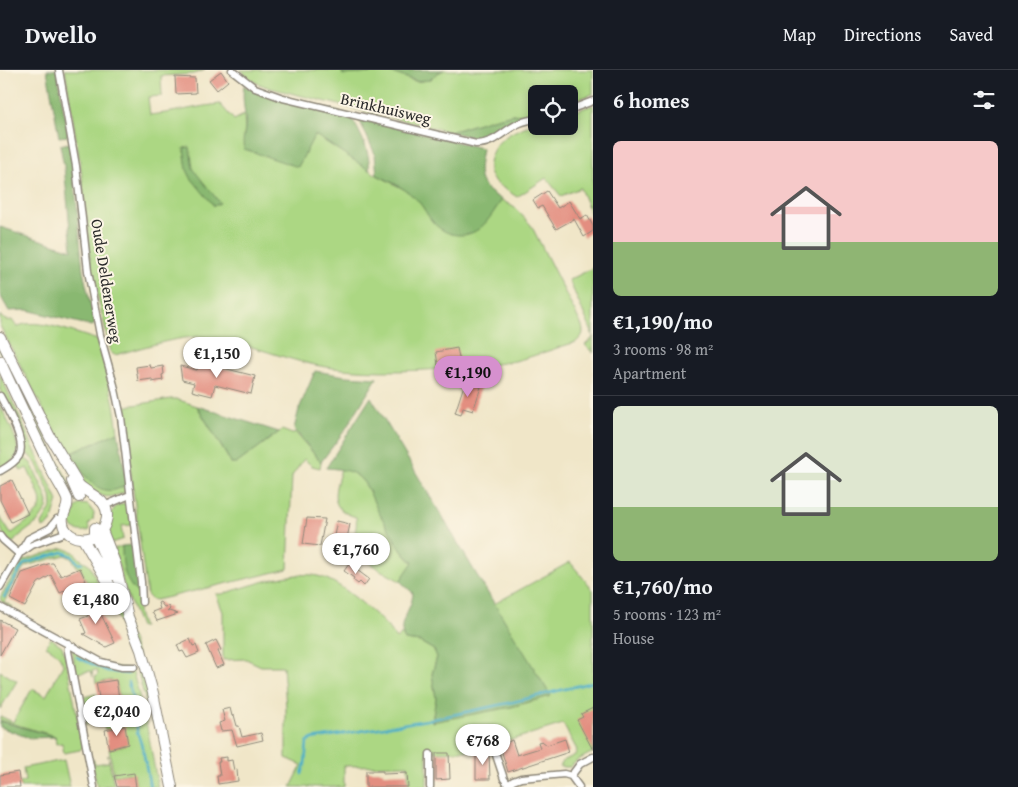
<!DOCTYPE html>
<html lang="en">
<head>
<meta charset="utf-8">
<style>
  :root { --surface:#171b24; --page:#20242c; --text:#f1f3f6; --muted:#9ea1a6; --line:#363941; --accent:#d690ce }
  body { margin:0; font-family:"Gentium Book Plus",serif; background:var(--page); color:var(--text); height:100vh; display:flex; flex-direction:column; font-size:19px; white-space:nowrap }
  * { box-sizing:border-box; margin:0 }
  p { font-size:16px; color:var(--muted) }
  .icon { flex:none; width:28px; height:28px; fill:none; stroke:currentColor; stroke-width:2; stroke-linecap:round; stroke-linejoin:round }
  .map { position:relative; flex:1; overflow:hidden }
  .side { display:flex; flex-direction:column; background:var(--surface); width:425px }
  .side>* { flex:none }
  .fabs { position:absolute; left:528px; top:15px; display:grid; gap:10px }
  .fabs a { display:grid; place-items:center; width:50px; height:50px; border-radius:8px; background:var(--surface); box-shadow:0 2px 8px #0003; font-size:25px }
  .price { position:absolute; translate:-50% -42px; padding:0 11px; border-radius:18px; background:#fff; color:#222; font-size:16px; line-height:32px; filter:drop-shadow(0 1px 2px #0008) }
  .price::after { content:''; position:absolute; left:50%; top:30px; width:15px; height:11px; margin-left:-8px; background:inherit; clip-path:polygon(0 0,100% 0,50% 100%) }
  .price.active { background:var(--accent); color:#111 }
  ul { padding:0; list-style:none }
  li { display:grid; align-content:center; gap:10px; height:265px; padding:0 20px }
  li+li { border-top:1px solid var(--line) }
  li span { display:grid; place-items:center; height:155px; border-radius:8px; color:#555 }
  li>.icon { margin-inline-start:auto }
  span .icon { width:90px; height:90px; fill:#fffc; stroke-width:1 }
  li b { font-size:21px }
  h2 { display:flex; justify-content:space-between; align-items:center; height:60px; padding:0 20px; font-size:21px }
  header { display:flex; align-items:center; gap:30px; box-sizing:border-box; height:70px; padding:0 25px; background:var(--surface); border-bottom:1px solid var(--line) }
  header strong { font-size:24px }
  nav { display:flex; gap:28px; margin-inline-start:auto; font-size:18px }
  main { display:flex; flex:1; min-height:0 }
  .map>svg:first-child { display:block }
</style>
</head>
<body>
<header>
<strong>Dwello</strong>
<nav><a>Map</a><a>Directions</a><a>Saved</a></nav>
</header>
<main>
<div class="map">
<svg width="593" height="717" viewBox="0 0 593 717">
  <rect width="100%" height="100%" fill="#fcf5e5"/>
  <filter id="ink" filterUnits="userSpaceOnUse"><feTurbulence type="fractalNoise" baseFrequency=".02" numOctaves="2"/><feDisplacementMap in="SourceGraphic" scale="10" xChannelSelector="R" yChannelSelector="G"/><feConvolveMatrix kernelMatrix="1 2 1 2 8 2 1 2 1" color-interpolation-filters="sRGB"/></filter>
  <filter id="wash" filterUnits="userSpaceOnUse"><feTurbulence type="fractalNoise" baseFrequency=".0096" numOctaves="4" result="noise"/><feDisplacementMap in="SourceGraphic" scale="20" xChannelSelector="R" yChannelSelector="G"/><feGaussianBlur stdDeviation="1.12" result="paint"/><feColorMatrix in="noise" values="0 0 0 0 0 0 0 0 0 0 0 0 0 0 0 0 0 1.4 0 .05"/><feComposite in="paint" operator="in"/></filter>
  <g filter="url(#wash)">
    <rect width="100%" height="100%" fill="#f0e6c8"/>
    <path fill="#acd783" stroke="#6c8157" d="M 65,0 L 205,0 L 194,4 L 161,6 L 162,26 L 148,27 L 150,45 C 174,43 197,36 220,34 L 234,50 L 244,45 L 245,60 L 243,67 L 298,96 L 314,66 L 317,66 L 377,105 L 409,122 L 420,133 L 433,152 L 479,159 L 502,130 L 515,138 L 531,155 L 582,256 C 584,264 583,266 576,272 C 556,278 535,286 515,291 C 498,294 482,296 466,297 C 422,301 377,303 333,298 C 289,293 248,271 204,267 C 181,265 138,279 115,285 L 111,283 L 91,198 L 82,106 Z
      M 240,0 L 341,0 L 343,4 C 359,5 374,0 390,2 C 402,3 411,14 423,11 C 430,10 436,3 444,0 L 593,0 L 593,24 L 569,32 L 569,24 L 536,24 L 536,42 L 525,46 L 513,44 L 492,49 L 450,62 L 270,18 L 254,12 Z
      M 593,35 L 593,149 L 580,118 L 561,126 L 546,108 L 517,127 C 510,122 500,117 494,111 C 490,107 488,99 489,93 C 493,68 515,60 536,53 L 536,56 L 569,56 L 569,43 Z
      M 593,198 L 593,283 L 585,275 L 593,268 L 591,260 L 569,210 Z
      M 0,245 C 3,250 7,251 12,250 L 17,257 C 35,246 77,264 98,270 L 114,334 L 118,362 L 72,383 L 127,414 L 128,421 C 102,432 102,426 80,411 L 0,256 Z
      M 0,275 L 70,415 L 65,417 L 0,281 Z
      M 0,304 L 58,431 L 51,453 L 43,458 L 42,454 L 52,436 L 51,426 L 36,393 L 25,381 L 22,367 L 0,320 Z
      M 171,329 L 176,329 L 197,336 L 231,393 L 236,394 L 282,360 L 292,364 L 295,362 L 321,392 L 320,398 L 312,396 L 304,389 L 292,406 L 288,499 L 156,530 L 151,529 L 147,525 L 122,337 Z
      M 0,335 C 5,347 23,375 16,387 C 13,392 6,395 0,398 Z
      M 23,387 L 31,393 L 46,425 L 48,432 L 47,439 L 38,452 L 18,467 L 13,473 C 3,469 0,458 0,447 L 11,464 C 48,435 47,441 27,398 L 21,401 L 18,395 Z
      M 341,399 C 365,403 369,422 378,441 C 381,447 385,452 388,458 C 396,471 401,483 413,493 L 400,511 C 388,504 356,489 354,475 C 353,465 358,457 356,447 C 328,439 334,422 341,399 Z
      M 125,433 L 130,438 L 132,455 L 121,456 L 123,469 L 111,473 C 104,462 108,446 116,436 Z
      M 80,434 L 88,435 L 94,443 L 93,450 L 88,455 L 90,460 C 84,462 79,462 73,458 L 70,451 L 71,445 L 76,441 L 75,438 Z
      M 122,476 L 124,501 L 140,525 C 136,538 138,545 143,557 L 140,557 L 125,519 L 114,479 Z
      M 63,478 L 74,482 L 80,489 L 89,494 L 101,520 L 93,524 L 80,498 L 79,499 L 71,488 L 65,485 L 25,496 L 4,532 L 13,537 L 11,538 L 1,531 L 0,527 L 22,491 Z
      M 570,492 L 593,520 L 593,682 L 578,690 L 570,697 L 560,697 L 563,691 L 575,685 L 577,680 L 563,654 L 498,674 L 499,681 L 493,683 L 492,680 L 427,682 L 427,717 L 409,717 L 408,695 L 344,696 L 344,717 L 291,717 L 302,695 L 286,688 L 286,637 L 283,596 L 261,596 L 246,589 L 223,590 L 223,542 L 216,524 L 222,524 C 247,517 287,502 312,505 C 331,507 348,522 362,533 C 377,547 385,551 396,569 L 402,564 L 405,570 L 420,572 L 434,580 L 437,587 L 432,604 L 436,628 L 432,651 L 511,637 L 550,626 L 494,534 Z
      M 116,533 C 136,573 147,615 157,658 L 151,651 L 135,592 L 112,534 Z
      M 51,568 L 62,576 L 66,588 L 83,677 L 80,680 L 64,683 L 62,673 L 56,674 L 55,666 L 0,650 L 0,646 L 13,652 L 32,619 L 46,626 L 63,595 C 60,585 55,581 46,576 Z
      M 72,578 L 102,595 L 131,599 L 133,602 L 146,651 L 158,717 L 136,717 L 134,704 L 131,705 L 130,703 L 114,706 L 109,679 L 125,675 L 125,674 L 121,656 L 105,660 L 100,632 L 116,629 L 116,627 L 119,627 L 116,611 L 112,611 L 112,610 L 96,613 L 95,607 L 98,604 L 97,600 L 92,601 L 93,607 L 91,601 L 77,603 L 78,609 L 76,608 Z
      M 0,601 L 17,611 L 0,639 Z
      M 96,624 L 102,654 L 100,647 L 86,650 L 87,656 L 85,654 L 80,628 Z
      M 108,685 L 114,715 L 97,717 L 92,691 L 93,689 L 95,694 L 109,692 Z
      M 64,690 L 70,717 L 20,717 L 20,713 L 25,711 L 23,698 Z"/>
    <path fill="#89b871" stroke="#5a724e" d="M 47,0 L 57,0 L 68,66 L 59,67 Z
      M 341,0 L 444,0 L 437,3 L 430,10 L 416,11 L 388,2 L 343,5 Z
      M 244,15 L 246,17 L 350,45 C 359,61 371,81 369,100 L 317,66 L 314,66 L 298,97 L 244,79 C 242,71 244,67 245,59 C 247,44 241,33 244,15 Z
      M 513,44 L 525,46 L 510,51 L 480,69 L 450,62 L 492,49 Z
      M 358,47 L 481,78 L 482,79 C 477,107 476,114 502,130 C 495,139 489,151 480,158 C 465,170 444,166 432,151 C 427,145 424,138 419,132 C 407,119 392,112 377,105 L 375,84 Z
      M 69,73 L 73,95 L 83,201 L 95,254 L 92,256 L 27,240 L 9,241 L 0,225 L 0,157 L 72,180 L 64,96 L 60,75 Z
      M 190,77 L 193,98 L 197,104 L 220,133 L 214,136 L 191,108 L 187,100 L 184,78 Z
      M 315,301 L 346,306 L 377,308 L 345,360 L 321,392 L 294,359 L 299,339 Z
      M 371,327 L 475,502 L 551,626 L 511,637 L 432,652 L 436,628 L 432,604 L 437,587 L 434,580 L 420,572 L 405,570 C 395,552 412,542 413,523 L 400,511 L 413,492 C 401,483 396,471 388,458 C 385,452 381,447 378,441 C 364,411 364,400 326,398 Z
      M 197,336 L 279,362 L 236,394 L 232,394 Z
      M 118,362 L 127,414 C 100,434 82,404 72,383 Z
      M 133,475 L 140,525 C 124,513 122,495 122,476 Z
      M 0,651 L 56,667 L 29,668 L 0,657 Z"/>
    <g fill="none" stroke-linecap="round" stroke-linejoin="round">
      <path stroke="#49adc8" stroke-width="2.5" d="M 4,527 L 23,495 L 26,493 L 63,482 L 72,486 L 79,494 L 82,493
        M 77,587 L 107,601 L 128,604
        M 128,612 L 137,643 L 137,661 L 143,680 L 150,717
        M 302,704 L 305,694 L 307,672 L 312,669 L 433,649 L 513,632 L 593,612"/>
    </g>
    <g id="blocks">
      <path fill="#e38e80" d="M 221,1 L 228,11 L 217,20 L 209,10 Z
        M 175,7 L 195,8 L 196,23 L 176,24 Z
        M 547,121 L 558,138 L 569,131 L 580,149 L 587,145 L 593,156 L 593,161 L 584,167 L 574,149 L 556,159 L 542,136 L 538,138 L 533,130 Z
        M 457,278 L 460,292 L 438,295 L 436,282 Z
        M 199,292 L 255,306 L 251,324 L 215,315 L 212,326 L 192,321 L 194,313 L 182,310 L 180,296 L 197,300 Z
        M 150,295 L 151,298 L 163,296 L 164,304 L 162,305 L 163,310 L 152,312 L 152,309 L 138,311 L 136,297 Z
        M 465,312 L 481,317 L 473,341 L 463,338 L 461,345 L 455,343 Z
        M 12,410 L 28,444 L 11,452 L 0,430 L 0,416 Z
        M 307,448 L 325,449 L 320,476 L 303,474 Z
        M 337,451 L 350,454 L 344,483 L 331,480 Z
        M 51,493 L 53,493 L 61,506 L 80,498 L 86,511 L 60,523 L 51,505 L 38,513 L 25,537 L 10,529 L 22,503 Z
        M 349,494 L 369,509 L 364,516 L 360,512 L 358,514 L 353,510 L 354,508 L 344,501 Z
        M 93,528 L 115,573 L 106,577 L 83,564 L 86,563 L 80,549 L 88,546 L 83,532 Z
        M 160,532 L 164,537 L 168,536 L 170,539 L 167,542 L 169,541 L 178,544 L 157,551 L 152,542 L 160,539 L 158,533 Z
        M 0,550 L 15,558 L 0,585 Z
        M 190,569 L 193,576 L 196,575 L 199,583 L 187,588 L 183,581 L 180,582 L 177,575 Z
        M 216,570 L 221,580 L 218,581 L 224,595 L 216,598 L 206,575 Z
        M 116,610 L 119,628 L 100,632 L 96,613 Z
        M 230,638 L 232,646 L 234,645 L 237,656 L 239,656 L 242,667 L 261,663 L 263,670 L 237,676 L 232,660 L 221,661 L 219,653 L 225,651 L 222,640 Z
        M 593,638 L 593,680 L 577,650 L 583,647 L 581,644 Z
        M 125,656 L 128,674 L 109,679 L 105,660 Z
        M 565,669 L 569,682 L 508,702 L 500,676 L 506,674 L 508,672 L 512,670 L 517,685 L 540,678 L 538,672 L 542,671 L 547,675 Z
        M 476,682 L 489,682 L 490,709 L 476,709 Z
        M 436,683 L 449,683 L 450,709 L 436,710 Z
        M 227,687 L 227,691 L 232,690 L 234,701 L 237,700 L 238,711 L 218,714 L 217,706 L 220,706 L 218,692 L 220,692 L 219,688 Z
        M 366,701 L 383,701 L 383,704 L 407,703 L 408,717 L 366,717 Z
        M 18,702 L 20,717 L 0,717 L 0,705 Z
        M 134,703 L 136,717 L 117,717 L 114,706 Z"/>
    </g>
  </g>
  <g filter="url(#ink)">
    <use href="#blocks" fill-opacity="0" stroke="#8e887a" stroke-width="1"/>
    <g fill="none" stroke-linecap="round" stroke-linejoin="round">
      <defs>
        <path id="street" d="M 59,0 L 76,96 L 88,201 L 100,265 L 114,315 L 121,347 L 141,512 L 142,532
          M 232,0 L 255,18 L 283,28 L 476,74 C 494,74 502,62 516,55 C 522,51 530,50 536,49
          M 569,40 L 593,31
          M 0,326 C 7,339 27,372 19,386 C 15,393 7,397 0,401
          M 104,436 L 130,425
          M 0,466 L 3,470 L 19,484
          M 22,482 L 32,475 L 67,462
          M 0,517 L 28,469 L 50,458 L 57,449
          M 0,537 L 101,592 L 122,597 L 134,597
          M 68,573 L 68,581 L 94,717
          M 495,682 L 504,709 L 508,714
          M 430,684 L 430,717
          M 571,706 L 580,694 L 593,687
          M 506,717 L 513,711 L 521,708 L 564,704 L 571,706 L 579,717"/>
        <path id="primary" d="M 0,267 L 51,369
          M 0,291 C 16,326 33,361 49,395 C 54,407 62,417 67,429 C 69,437 65,439 63,447 C 61,458 69,467 80,468 C 87,470 96,466 101,461 C 104,458 106,452 107,447 C 108,428 89,425 79,415 L 49,365
          M 72,411 L 79,427
          M 95,458 L 95,465 L 113,505
          M 102,460 L 115,493 L 128,547 L 141,580 L 153,623 L 172,717
          M 83,469 L 120,533"/>
      </defs>
      <use href="#street" stroke="#8e887a" stroke-width="9"/>
      <use href="#primary" stroke="#8e887a" stroke-width="12"/>
      <use href="#street" stroke="#fff" stroke-width="6"/>
      <use href="#primary" stroke="#fff" stroke-width="10"/>
    </g>
  </g>
  <g text-anchor="middle" dominant-baseline="central" stroke-width="4" stroke-linejoin="round" paint-order="stroke">
    <g font-size="16" fill="#2b2b2b" stroke="#fcf5e5">
      <text transform="translate(386 38) rotate(13)">Brinkhuisweg</text>
      <text transform="translate(107 211) rotate(81)">Oude Deldenerweg</text>
    </g>
  </g>
</svg>
<div class="fabs">
<a><svg class="icon" aria-label="locate" viewBox="0 0 24 24"><circle cx="12" cy="12" r="6"/><path d="M12 2v4M12 18v4M2 12h4M18 12h4"/></svg></a>
</div>
<b class="price" style="left:217px;top:309px">€1,150</b>
<b class="price active" style="left:468px;top:328px">€1,190</b>
<b class="price" style="left:356px;top:505px">€1,760</b>
<b class="price" style="left:96px;top:555px">€1,480</b>
<b class="price" style="left:117px;top:667px">€2,040</b>
<b class="price" style="left:483px;top:696px">€768</b>
</div>
<section class="side">
<h2>6 homes<svg class="icon" aria-label="filters" viewBox="0 0 24 24"><path d="M4 7h16M4 17h16"/><circle cx="9" cy="7" r="2"/><circle cx="15" cy="17" r="2"/></svg></h2>
<ul>
<li><span style="background:linear-gradient(#f6c9c9 65%,#8fb573 0)"><svg class="icon" aria-label="home" viewBox="0 0 24 24"><path d="M3 11l9-7 9 7M6 9v11h12V9"/></svg></span><div><b>€1,190/mo</b><p>3 rooms · 98 m²</p><p>Apartment</p></div></li>
<li><span style="background:linear-gradient(#dfe7d0 65%,#8fb573 0)"><svg class="icon" aria-label="home" viewBox="0 0 24 24"><path d="M3 11l9-7 9 7M6 9v11h12V9"/></svg></span><div><b>€1,760/mo</b><p>5 rooms · 123 m²</p><p>House</p></div></li>
</ul>
</section>
</main>
</body>
</html>
